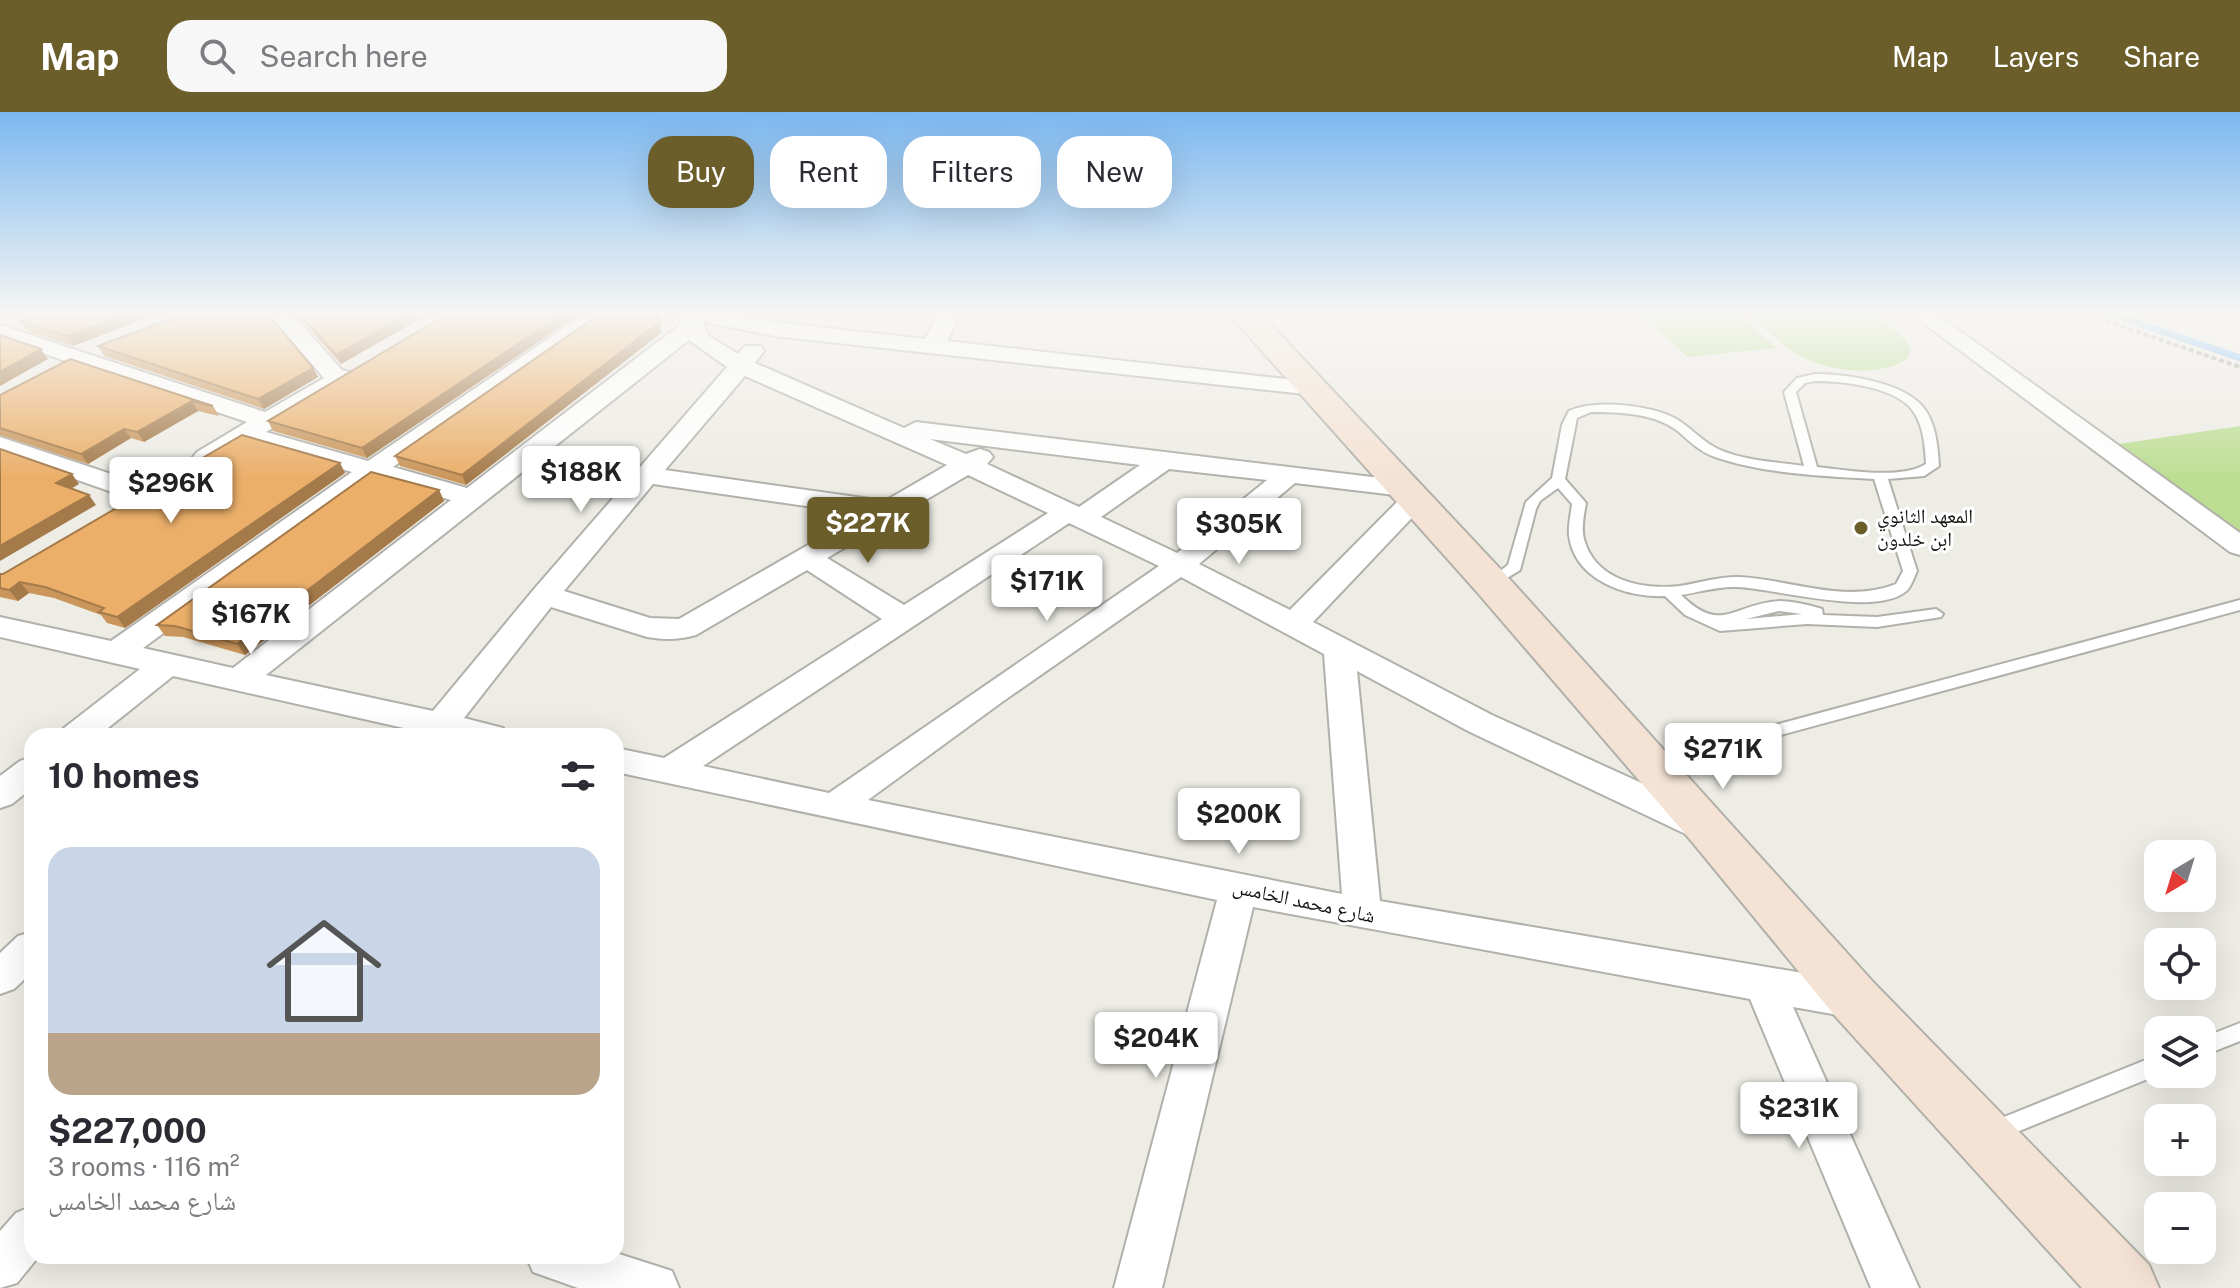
<!DOCTYPE html>
<html lang="en">
<head>
<meta charset="utf-8">
<style>
  :root { --surface:#fff; --page:#f7f7f7; --text:#2b2b33; --muted:#7c7c81; --accent:#6c5e2b }
  body { margin:0; font-family:"Public Sans","Noto Naskh Arabic",sans-serif; background:var(--page); color:var(--text); height:100vh; display:flex; flex-direction:column; font-size:30px; white-space:nowrap }
  * { box-sizing:border-box; margin:0 }
  p { font-size:26px; color:var(--muted) }
  .icon { flex:none; width:44px; height:44px; fill:none; stroke:currentColor; stroke-width:2; stroke-linecap:round; stroke-linejoin:round }
  .map { position:relative; flex:1; overflow:hidden }
  .drawer { position:absolute; left:24px; top:616px; width:600px; height:536px; display:flex; flex-direction:column; background:var(--surface); border-radius:24px; box-shadow:0 8px 32px #0002 }
  .drawer>* { flex:none }
  .banner { position:absolute; left:648px; top:24px; width:760px; height:72px; display:flex; gap:16px }
  .needle { width:52px; rotate:218deg }
  .buttons { position:absolute; left:2144px; top:728px; display:grid; gap:16px }
  .buttons a { display:grid; place-items:center; width:72px; height:72px; border-radius:16px; background:var(--surface); box-shadow:0 8px 32px #0002; font-size:40px }
  .price { position:absolute; translate:-50% -68px; padding:0 18px; border-radius:8px; background:#fff; color:#222; font-size:26px; line-height:52px; filter:drop-shadow(0 2px 4px #0008) }
  .price::after { content:''; position:absolute; left:50%; top:48px; width:24px; height:18px; margin-left:-12px; background:inherit; clip-path:polygon(0 0,100% 0,50% 100%) }
  .price.on { background:var(--accent); color:#fff }
  ul { padding:0; list-style:none }
  li { display:grid; align-content:center; gap:16px; height:424px; padding:0 24px }
  li span { display:grid; place-items:center; height:248px; border-radius:24px; color:#555 }
  li>.icon { margin-inline-start:auto }
  span .icon { width:144px; height:144px; fill:#fffc; stroke-width:1 }
  li b { font-size:34px }
  h2 { display:flex; justify-content:space-between; align-items:center; height:96px; padding:0 24px; font-size:34px }
  .tag { padding:0 28px; border-radius:24px; background:var(--surface); box-shadow:0 8px 32px #0002; font-size:28px; line-height:72px }
  .tag.on { background:var(--accent); color:#fff }
  header { display:flex; align-items:center; gap:48px; box-sizing:border-box; height:112px; padding:0 40px; background:var(--accent); color:#fff }
  header strong { font-size:38px }
  nav { display:flex; gap:44px; margin-inline-start:auto; font-size:28px }
  .search { width:560px; height:72px; background:var(--page); display:flex; align-items:center; gap:20px; box-sizing:border-box; padding:0 28px; border-radius:24px; color:var(--muted); font-size:30px }
  .map>svg:first-child { display:block }
</style>
</head>
<body>
<header>
<strong>Map</strong>
<div class="search"><svg class="icon" aria-label="search" viewBox="0 0 24 24"><circle cx="10" cy="10" r="6"/><path d="M15 15l6 6"/></svg>Search here</div>
<nav><a>Map</a><a>Layers</a><a>Share</a></nav>
</header>
<div class="map">
<svg width="2240" height="1176" viewBox="0 0 2240 1176">
  <rect width="100%" height="100%" fill="#edece5"/>
  <path fill="#bcde92" d="M 1642,201 L 1737,201 L 1777,236 L 1687,245 Z
    M 1750,201 L 1874,201 L 1905,227 L 1911,238 L 1907,247 C 1878,267 1821,259 1792,239 C 1777,229 1764,213 1750,201 Z
    M 2240,314 L 2240,420 L 2119,332 Z"/>
  <g fill="none" stroke-linecap="round" stroke-linejoin="round">
    <path stroke="#7bbefc" stroke-width="7" d="M 2109,201 L 2240,246"/>
    <defs>
      <path id="lane" d="M 1815,262 C 1847,262 1907,270 1926,299 C 1936,314 1938,336 1939,354 L 1924,364 L 1888,367 L 1917,459 C 1915,464 1912,471 1909,476 C 1883,508 1774,476 1737,475 C 1718,474 1700,480 1681,483 C 1722,523 1733,492 1779,489 C 1792,489 1809,493 1822,497 L 1823,503 L 1877,505 L 1936,497 L 1943,502 L 1941,505 L 1877,515 L 1807,512 L 1720,519 L 1685,503 L 1665,484 C 1627,486 1574,468 1569,423 C 1568,412 1571,402 1572,392 L 1558,376 L 1540,389 L 1536,397 L 1520,458 L 1491,476 L 1484,471 L 1508,453 L 1526,390 L 1552,366 L 1562,313 L 1569,299 C 1595,287 1653,293 1678,308 C 1692,317 1703,330 1718,337 C 1744,349 1776,350 1804,354 L 1784,280 L 1797,266 ZM 1815,269 C 1843,269 1900,275 1915,302 C 1924,317 1925,336 1926,352 C 1901,368 1846,358 1817,355 L 1796,280 L 1805,271 ZM 1591,300 C 1618,300 1652,301 1675,317 C 1688,327 1699,340 1715,345 C 1765,362 1822,364 1874,367 L 1903,459 L 1896,472 C 1845,492 1792,468 1740,465 C 1719,464 1700,471 1679,474 C 1643,478 1595,469 1584,427 C 1581,416 1584,403 1586,391 L 1565,367 L 1577,306 ZM 1779,499 L 1802,502 L 1746,507 Z
        M 2240,488 L 2240,498 L 1652,658 L 1646,656 L 1644,652 L 1646,648 L 1652,646 Z
        M 2240,911 L 2240,929 L 2202,944 L 2202,926 Z
        M 2158,943 L 2160,962 L 1992,1030 L 1984,1027 L 1981,1020 L 1984,1013 Z"/>
      <path id="street" d="M 268,201 L 291,201 L 342,258 L 350,260 L 354,265 L 346,273 L 266,320 L 368,349 L 586,201 L 612,201 L 393,355 L 467,376 L 681,212 L 676,201 L 729,201 L 774,210 L 925,227 L 939,201 L 961,201 L 947,229 L 1322,271 L 1326,276 L 1322,281 L 1314,283 L 774,224 L 702,209 L 709,224 L 738,242 L 745,234 L 761,234 L 764,239 L 755,251 L 904,316 L 916,310 L 1414,370 L 1418,376 L 1416,379 L 1424,381 L 1428,387 L 1424,393 L 1313,510 L 1492,603 L 1714,704 L 1720,714 L 1714,724 L 1702,728 L 1690,724 L 1468,619 L 1357,559 L 1380,789 L 1855,870 L 1869,876 L 1875,888 L 1869,900 L 1855,906 L 1793,895 L 1919,1176 L 1871,1176 L 1750,887 L 1253,795 L 1162,1176 L 1114,1176 L 1217,788 L 616,660 L 616,636 L 664,646 L 882,507 L 807,458 L 696,523 C 679,528 664,528 647,525 L 551,495 L 464,606 L 503,616 L 507,624 L 415,624 L 417,619 L 173,564 L 98,624 L 60,624 L 64,616 L 140,557 L 0,525 L 0,505 L 111,529 L 352,360 L 249,331 L 215,350 L 197,350 L 193,345 L 197,340 L 247,310 L 0,227 L 0,213 L 265,300 L 324,266 ZM 689,228 L 727,255 L 535,476 L 433,599 L 266,563 ZM 745,264 L 947,353 L 885,389 L 665,358 ZM 930,327 L 1140,353 L 1079,395 L 987,352 L 993,345 L 989,340 L 980,337 L 966,342 ZM 1169,357 L 1267,368 L 1177,441 L 1101,405 ZM 968,363 L 1048,401 L 904,493 L 827,446 ZM 376,367 L 451,388 L 233,556 L 143,536 ZM 1295,371 L 1403,384 L 1290,498 L 1199,452 ZM 653,372 L 862,402 L 679,507 L 650,506 L 564,479 ZM 1069,411 L 1159,454 L 829,681 L 703,654 ZM 1181,465 L 1324,542 L 1342,782 L 868,688 L 1002,590 Z
        M 1910,201 L 1935,201 L 2240,421 L 2240,443 L 2230,440 Z
        M 0,325 L 153,376 L 157,382 L 153,388 L 135,388 L 0,341 Z
        M 32,645 L 32,676 L 12,692 L 0,696 L 0,664 L 20,649 Z
        M 32,820 L 32,860 L 14,877 L 0,882 L 0,841 L 18,824 Z
        M 32,1094 L 32,1144 L 39,1144 L 17,1171 L 0,1176 L 0,1119 L 16,1101 Z
        M 616,1141 L 672,1159 L 679,1176 L 578,1176 L 533,1160 L 526,1144 L 616,1144 Z"/>
      <path id="secondary" d="M 1228,201 L 1260,201 L 1505,462 L 1874,871 L 2149,1153 L 2159,1176 L 2082,1176 L 1836,905 L 1693,731 L 1477,480 Z"/>
    </defs>
    <use href="#lane" stroke="#b2b0aa" stroke-width="4"/>
    <use href="#street" stroke="#b2b0aa" stroke-width="4"/>
    <use href="#secondary" stroke="#b2b0aa" stroke-width="4"/>
    <path stroke="#a1a09b" stroke-width="4" stroke-dasharray="5 3" stroke-linecap="butt" d="M 2083,201 L 2240,255"/>
    <use href="#lane" fill="#fff" fill-rule="evenodd"/>
    <use href="#street" fill="#fff" fill-rule="evenodd"/>
    <use href="#secondary" fill="#f4e3d4" fill-rule="evenodd"/>
  </g>
  <path fill="#ca965b" d="M 43,201 L 159,201 L 73,234 L 27,219 L 21,209 Z
    M 295,201 L 430,201 L 341,252 Z
    M 449,201 L 581,201 L 367,346 L 273,319 L 268,309 Z
    M 661,209 L 661,221 L 466,373 L 400,354 L 395,344 Z
    M 98,234 L 313,256 L 318,265 L 264,297 L 104,244 Z
    M 70,247 L 213,294 L 219,304 L 198,299 L 144,330 L 131,326 L 88,352 L 0,323 L 0,283 Z
    M 340,351 L 345,361 L 125,516 L 107,511 L 101,503 L 54,486 L 29,481 L 18,489 L 0,485 L 0,462 Z
    M 439,378 L 444,389 L 245,543 L 183,525 L 165,524 L 157,513 Z"/>
  <path fill="#a47a4a" d="M 0,201 L 16,201 L 0,207 Z
    M 129,201 L 159,201 L 73,234 L 67,224 Z
    M 409,201 L 430,201 L 341,252 L 336,243 Z
    M 564,201 L 581,201 L 367,346 L 362,336 Z
    M 658,201 L 661,209 L 661,221 L 466,373 L 462,363 Z
    M 41,237 L 48,247 L 0,274 L 0,260 Z
    M 313,256 L 318,265 L 264,297 L 258,287 Z
    M 192,289 L 198,299 L 144,330 L 137,320 Z
    M 124,317 L 131,326 L 88,352 L 81,342 Z
    M 340,351 L 345,361 L 125,516 L 117,505 Z
    M 72,362 L 79,372 L 64,381 L 56,371 Z
    M 439,378 L 444,389 L 245,543 L 237,532 Z
    M 89,383 L 96,393 L 0,449 L 0,434 Z
    M 20,470 L 29,481 L 18,489 L 9,478 Z"/>
  <path fill="#ebaf6a" stroke="#a47a4a" stroke-width="2" d="M 43,201 L 129,201 L 67,224 L 21,209 Z
    M 187,201 L 267,201 L 313,256 L 258,287 L 98,234 Z
    M 299,201 L 409,201 L 336,243 Z
    M 449,201 L 564,201 L 362,336 L 268,309 Z
    M 601,201 L 658,201 L 658,211 L 462,363 L 395,344 Z
    M 0,223 L 41,237 L 0,260 Z
    M 70,247 L 213,294 L 192,289 L 137,320 L 124,317 L 81,342 L 0,316 L 0,283 Z
    M 242,323 L 340,351 L 117,505 L 99,500 L 104,496 L 45,475 L 20,470 L 9,478 L 0,476 L 0,462 L 3,462 Z
    M 0,337 L 72,362 L 56,371 L 89,383 L 0,434 Z
    M 371,360 L 439,378 L 237,532 L 175,514 L 157,513 Z"/>
  <linearGradient id="sky" x2="0" y2="1"><stop stop-color="#7cb8f0"/><stop offset="0.55" stop-color="#f7f6f3"/><stop offset="1" stop-color="#f7f6f3" stop-opacity="0"/></linearGradient>
  <rect width="2240" height="366" fill="url(#sky)"/>
  <circle fill="#6c5e2b" stroke="#fff" stroke-width="3" cx="1861" cy="416" r="8"/>
  <g text-anchor="middle" dominant-baseline="central" stroke-width="6" stroke-linejoin="round" paint-order="stroke">
    <g font-size="20" fill="#151512" stroke="#fff" text-anchor="start">
      <text x="1877" y="404">المعهد الثانوي<tspan x="1877" dy="23">ابن خلدون</tspan></text>
    </g>
    <g font-size="20" fill="#151512" stroke="#fff">
      <text transform="translate(1304 789) rotate(12)">شارع محمد الخامس</text>
    </g>
  </g>
</svg>
<div class="buttons">
<a><svg class="needle" viewBox="-14 -14 28 28"><path d="M0-13l5 13h-10z" fill="#e53935"/><path d="M0 13l5-13h-10z" fill="#7c7c81"/></svg></a>
<a><svg class="icon" aria-label="locate" viewBox="0 0 24 24"><circle cx="12" cy="12" r="6"/><path d="M12 2v4M12 18v4M2 12h4M18 12h4"/></svg></a>
<a><svg class="icon" aria-label="layers" viewBox="0 0 24 24"><path d="M12 4l9 5-9 5-9-5zM3 14l9 5 9-5"/></svg></a>
<a>+</a>
<a>−</a>
</div>
<b class="price" style="left:581px;top:402px">$188K</b>
<b class="price" style="left:171px;top:413px">$296K</b>
<b class="price on" style="left:868px;top:453px">$227K</b>
<b class="price" style="left:1239px;top:454px">$305K</b>
<b class="price" style="left:1047px;top:511px">$171K</b>
<b class="price" style="left:251px;top:544px">$167K</b>
<b class="price" style="left:1723px;top:679px">$271K</b>
<b class="price" style="left:1239px;top:744px">$200K</b>
<b class="price" style="left:1156px;top:968px">$204K</b>
<b class="price" style="left:1799px;top:1038px">$231K</b>
<div class="banner">
<a class="tag on">Buy</a>
<a class="tag">Rent</a>
<a class="tag">Filters</a>
<a class="tag">New</a>
</div>
<section class="drawer">
<h2>10 homes<svg class="icon" aria-label="filters" viewBox="0 0 24 24"><path d="M4 7h16M4 17h16"/><circle cx="9" cy="7" r="2"/><circle cx="15" cy="17" r="2"/></svg></h2>
<ul>
<li><span style="background:linear-gradient(#c9d6e8 75%,#b9a48a 0)"><svg class="icon" aria-label="home" viewBox="0 0 24 24"><path d="M3 11l9-7 9 7M6 9v11h12V9"/></svg></span><div><b>$227,000</b><p>3 rooms · 116 m²</p><p>شارع محمد الخامس</p></div></li>
</ul>
</section>
</div>
</body>
</html>
